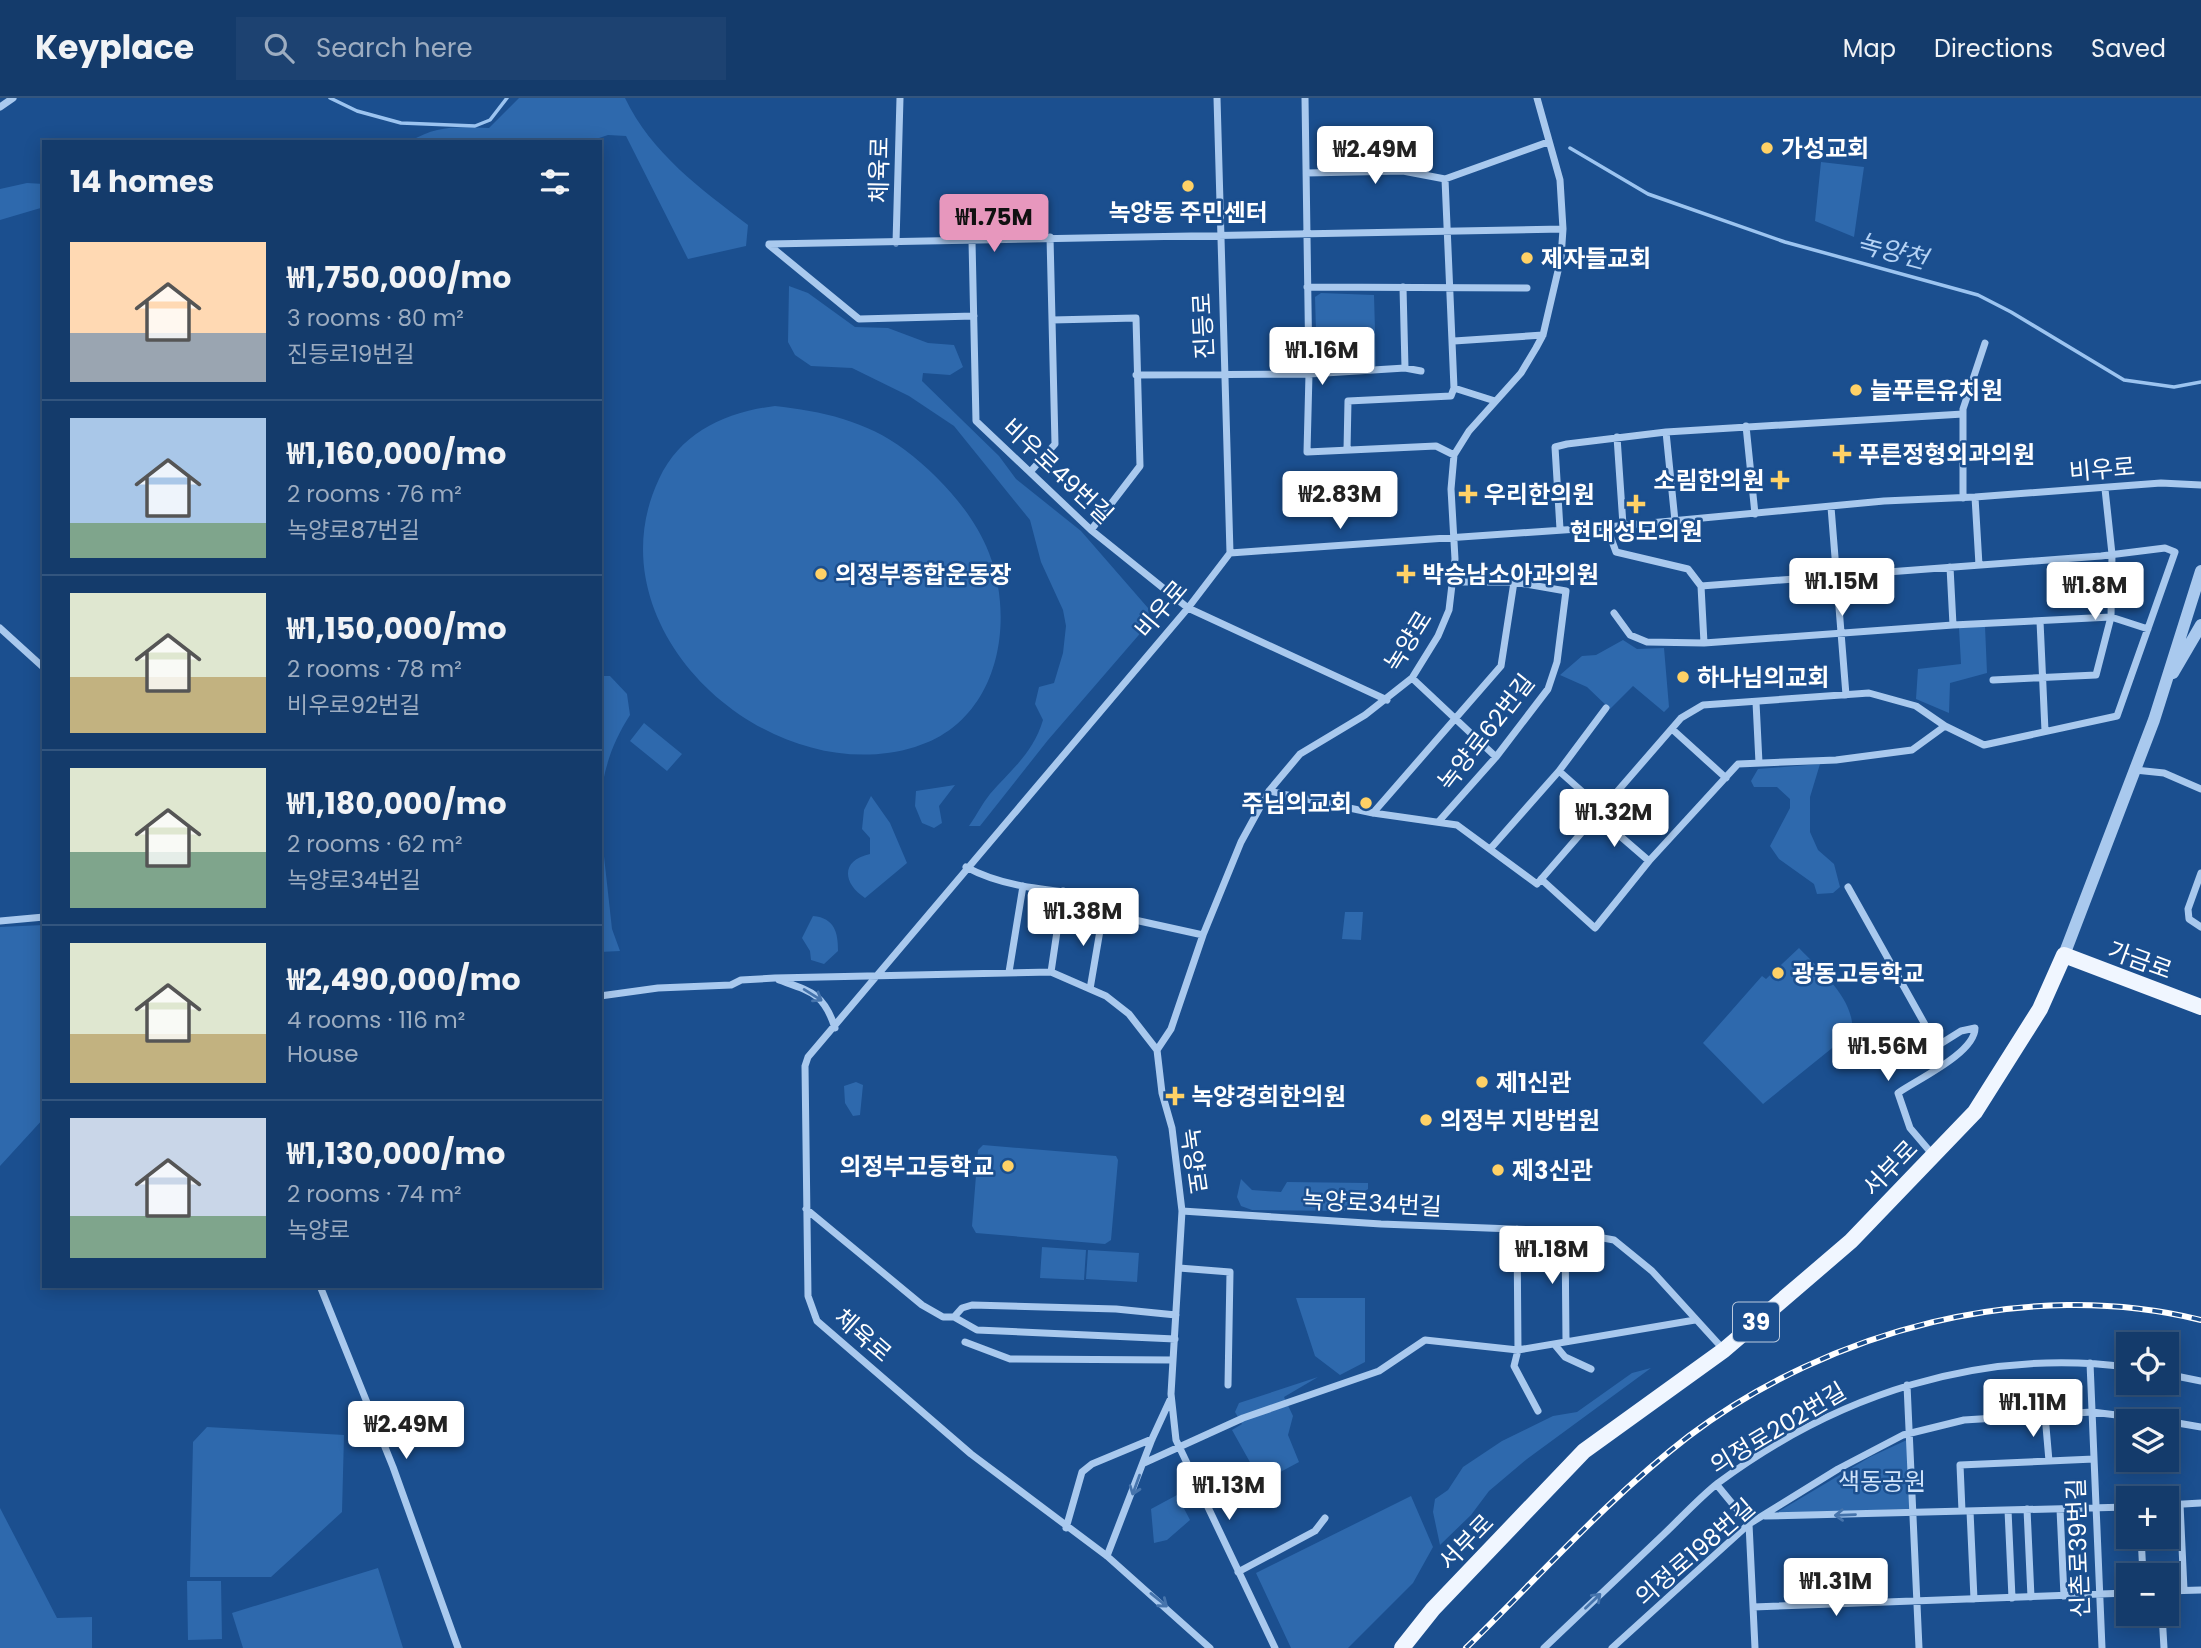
<!DOCTYPE html>
<html lang="en">
<head>
<meta charset="utf-8">
<style>
  :root { --surface:#143b6b; --page:#1d4271; --text:#f1f3f6; --muted:#9dadc1; --line:#33557e; --accent:#e797bd }
  body { margin:0; font-family:Poppins,"Noto Sans KR",sans-serif; background:var(--page); color:var(--text); height:100vh; display:flex; flex-direction:column; font-size:26px; white-space:nowrap }
  * { box-sizing:border-box; margin:0 }
  p { font-size:23px; color:var(--muted) }
  .icon { flex:none; width:38px; height:38px; fill:none; stroke:currentColor; stroke-width:2; stroke-linecap:round; stroke-linejoin:round }
  .map { position:relative; flex:1; overflow:hidden }
  .sheet { position:absolute; left:42px; top:42px; width:560px; height:1148px; display:flex; flex-direction:column; background:var(--surface); border-radius:0px; box-shadow:0 4px 18px #0003,0 0 0 2px var(--line) }
  .sheet>* { flex:none }
  .buttons { position:absolute; left:2116px; top:1234px; display:grid; gap:14px }
  .buttons a { display:grid; place-items:center; width:63px; height:63px; border-radius:0px; background:var(--surface); box-shadow:0 4px 18px #0003,0 0 0 2px var(--line); font-size:35px }
  .price { position:absolute; translate:-50% -60px; padding:0 16px; border-radius:7px; background:#fff; color:#222; font-size:23px; line-height:46px; filter:drop-shadow(0 2px 4px #0008) }
  .price::after { content:''; position:absolute; left:50%; top:42px; width:21px; height:16px; margin-left:-10px; background:inherit; clip-path:polygon(0 0,100% 0,50% 100%) }
  .price.active { background:var(--accent); color:#111 }
  ul { padding:0; list-style:none }
  li { display:flex; align-items:center; gap:21px; height:175px; padding:0 28px }
  li+li { border-top:2px solid var(--line) }
  li span { display:grid; place-items:center; flex:none; width:196px; height:140px; border-radius:0px; color:#555 }
  li>.icon { margin-inline-start:auto }
  span .icon { width:84px; height:84px; fill:#fffc; stroke-width:1 }
  li b { font-size:30px }
  h2 { display:flex; justify-content:space-between; align-items:center; height:84px; padding:0 28px; font-size:30px }
  header { display:flex; align-items:center; gap:42px; box-sizing:border-box; height:98px; padding:0 35px; background:var(--surface); border-bottom:2px solid var(--line) }
  header strong { font-size:33px }
  nav { display:flex; gap:38px; margin-inline-start:auto; font-size:24px }
  .search { width:490px; height:63px; background:var(--page); display:flex; align-items:center; gap:18px; box-sizing:border-box; padding:0 24px; border-radius:0px; color:var(--muted); font-size:26px }
  .map>svg:first-child { display:block }
</style>
</head>
<body>
<header>
<strong>Keyplace</strong>
<div class="search"><svg class="icon" aria-label="search" viewBox="0 0 24 24"><circle cx="10" cy="10" r="6"/><path d="M15 15l6 6"/></svg>Search here</div>
<nav><a>Map</a><a>Directions</a><a>Saved</a></nav>
</header>
<div class="map">
<svg width="2201" height="1550" viewBox="0 0 2201 1550">
  <rect width="100%" height="100%" fill="#1b4f8f"/>
  <path fill="#2e69ad" d="M 519,0 L 625,0 C 651,55 701,91 748,127 L 746,148 L 688,161 L 626,38 L 608,37 L 587,44 L 409,44 C 438,27 456,29 489,30 Z
    M 1821,64 L 1864,69 L 1854,139 L 1815,123 Z
    M 27,85 L 44,86 L 44,109 L 0,122 L 0,91 Z
    M 789,188 L 808,195 L 855,229 L 888,230 L 928,245 L 954,247 L 963,269 L 950,277 L 923,275 L 922,283 L 999,358 L 1016,381 L 1081,433 L 1148,510 L 1150,524 L 1048,642 L 980,728 L 969,728 C 976,718 982,706 990,696 C 1012,671 1033,655 1043,622 L 1035,606 L 1039,589 L 1054,585 L 1063,555 L 1066,528 L 1063,512 L 1041,464 L 1030,422 L 954,328 L 909,298 L 852,270 L 811,268 L 795,257 L 788,244 Z
    M 1321,195 L 1374,197 L 1376,268 L 1317,268 L 1315,199 Z
    M 775,308 C 821,313 867,323 905,352 C 939,378 973,414 989,455 C 1016,526 998,624 915,649 C 768,694 588,531 659,381 C 681,334 726,314 775,308 Z
    M 1985,528 L 1987,575 L 1950,585 L 1949,615 L 1916,601 L 1918,571 L 1961,566 L 1959,530 Z
    M 1623,542 L 1637,551 L 1664,550 L 1669,609 L 1664,614 L 1633,588 L 1610,611 L 1587,589 L 1560,577 L 1582,558 L 1596,557 Z
    M 600,578 L 610,578 L 627,596 L 630,617 C 612,645 604,670 600,703 Z
    M 644,625 L 682,656 L 667,673 L 630,643 Z
    M 1820,666 L 1810,699 L 1810,734 L 1818,752 L 1834,766 L 1840,789 L 1833,795 L 1817,796 L 1814,786 L 1779,761 L 1770,748 L 1790,710 L 1790,701 L 1777,689 L 1754,689 L 1751,683 L 1758,671 Z
    M 955,687 L 939,708 L 942,725 L 934,730 L 922,725 L 915,708 L 916,693 Z
    M 871,698 L 890,725 L 907,765 L 865,800 C 842,785 841,762 870,756 L 870,740 L 862,731 L 864,712 Z
    M 600,722 L 612,831 L 620,853 L 600,854 Z
    M 1345,814 L 1363,814 L 1361,842 L 1342,841 Z
    M 813,818 C 835,820 838,835 838,853 L 824,866 L 811,862 L 810,853 L 802,840 Z
    M 44,827 L 44,1020 L 0,1068 L 0,829 Z
    M 1799,850 C 1819,871 1856,902 1852,934 L 1763,1006 L 1703,945 L 1762,878 L 1766,881 Z
    M 856,984 L 863,987 L 860,1017 L 853,1018 L 845,1005 L 844,988 Z
    M 983,1047 L 1116,1058 L 1118,1062 L 1111,1142 L 1105,1146 L 976,1135 L 972,1128 L 978,1052 Z
    M 1241,1081 L 1252,1092 L 1281,1094 L 1287,1084 L 1368,1085 L 1368,1091 L 1359,1097 L 1365,1106 L 1350,1113 L 1252,1112 L 1241,1108 L 1237,1099 Z
    M 1042,1149 L 1086,1152 L 1084,1182 L 1040,1180 Z
    M 1088,1152 L 1139,1155 L 1137,1184 L 1086,1181 Z
    M 1296,1200 L 1365,1200 L 1365,1264 L 1340,1277 L 1315,1258 Z
    M 1651,1270 L 1527,1361 L 1489,1393 L 1471,1417 L 1440,1447 L 1433,1414 L 1435,1401 L 1448,1392 L 1463,1369 L 1502,1343 L 1553,1318 L 1577,1314 L 1632,1275 Z
    M 1318,1279 L 1284,1299 L 1293,1318 L 1288,1337 L 1299,1364 L 1271,1379 L 1272,1392 L 1265,1391 L 1232,1332 L 1242,1326 L 1235,1314 L 1239,1305 Z
    M 207,1329 L 344,1337 L 342,1414 L 271,1479 L 190,1479 L 193,1344 Z
    M 1909,1341 L 1910,1411 L 1776,1415 L 1870,1359 Z
    M 1177,1397 L 1190,1422 L 1167,1442 L 1154,1445 L 1151,1411 Z
    M 1411,1398 L 1433,1449 L 1413,1485 L 1348,1550 L 1291,1550 L 1256,1475 Z
    M 0,1410 L 57,1520 L 92,1519 L 92,1550 L 0,1550 Z
    M 378,1470 L 403,1550 L 243,1550 L 232,1515 Z
    M 187,1483 L 221,1483 L 222,1541 L 188,1542 Z"/>
  <g fill="none" stroke-linecap="round" stroke-linejoin="round">
    <path stroke="#9cc4f0" stroke-width="3.5" d="M 330,0 L 357,13 L 401,25 L 475,28 L 490,22 L 507,0
      M 1570,50 L 1648,96 L 1785,144 L 1978,197 L 2011,214 L 2124,282 L 2174,289 L 2201,284"/>
    <path stroke="#a9c9ee" stroke-width="7" d="M 1217,0 L 1230,455
      M 1305,0 L 1309,276 L 1307,354 L 1436,348 L 1454,357
      M 0,9 L 13,0
      M 1306,75 L 1403,73 L 1445,81 L 1548,44
      M 1445,81 L 1454,290
      M 972,143 L 976,323 L 1091,432 L 1188,510 L 1387,602
      M 896,145 L 900,0
      M 769,146 L 1563,131
      M 769,147 L 859,221 L 974,218
      M 1307,189 L 1527,190
      M 1403,189 L 1405,270
      M 1052,222 L 1136,220 L 1140,368 L 1091,432
      M 1454,243 L 1543,237
      M 1136,277 L 1309,276 L 1405,270 L 1421,273
      M 1746,328 L 1755,416
      M 1666,334 L 1675,423
      M 1617,339 L 1623,427
      M 1347,352 L 1348,303 L 1451,298 L 1454,290 L 1495,303
      M 1031,373 L 1055,346 L 1050,139
      M 1975,399 L 1979,467
      M 1963,400 L 1963,311 L 1985,245
      M 1831,409 L 1846,597
      M 1607,429 L 1616,454 L 1688,471 L 1701,488 L 1704,545
      M 1560,431 L 1555,349 L 1567,346 L 1666,334 L 1963,316
      M 1614,515 L 1630,537 L 1647,544 L 1704,545 L 1953,527 L 1950,469
      M 2040,523 L 2045,633
      M 1953,527 L 2111,519 L 2148,531
      M 0,530 L 44,570
      M 1412,580 L 1496,659
      M 1993,582 L 2096,577 L 2111,519 L 2112,456 L 2105,391
      M 1756,604 L 1759,665
      M 1672,631 L 1726,680
      M 2135,672 L 2164,675 L 2201,691
      M 1559,673 L 1603,712
      M 1269,693 L 1373,715 L 1457,727 L 1537,786 L 1681,620 L 1703,607 L 1869,595 L 1916,608 L 1945,628 L 1984,647 L 2117,618 L 2175,454 L 2165,450 L 2101,458 L 1701,488
      M 1373,715 L 1501,568 L 1514,484
      M 1597,718 L 1649,763
      M 1440,722 L 1496,659 L 1548,591 L 1557,564 L 1566,493 L 1514,484 L 1454,484
      M 1491,750 L 1559,673 L 1606,610
      M 966,769 C 1008,792 1059,792 1105,799 L 1103,815 L 1203,837
      M 2201,775 L 2188,811 L 2189,821 L 2201,829
      M 1541,781 L 1595,830 L 1649,763 L 1738,666 L 1836,662 L 1912,652 L 1945,628
      M 1848,789 L 1937,948 L 1961,933 L 1975,930 C 1975,955 1918,981 1898,995 L 1910,1030 L 1933,1057
      M 0,823 L 44,819
      M 1009,874 L 1023,788
      M 1051,874 L 1063,793
      M 779,882 C 810,893 824,895 835,930
      M 1090,891 L 1103,815
      M 600,898 L 658,890 L 731,887 L 741,882 L 775,880 L 1051,874 L 1106,898 L 1129,916 L 1157,952
      M 806,1111 L 922,1207 L 943,1219 L 954,1219
      M 1182,1113 L 1381,1126 L 1565,1133 L 1614,1142 L 1652,1173 L 1724,1252
      M 1517,1131 L 1518,1252 L 1514,1268 L 1538,1313
      M 1565,1133 L 1566,1243
      M 1179,1170 L 1230,1174 L 1228,1287
      M 320,1188 L 393,1369 L 458,1550
      M 1175,1241 L 977,1232 L 954,1219 L 962,1210 L 972,1207 L 1116,1211 L 1176,1217
      M 965,1244 L 1010,1261 L 1173,1262
      M 1555,1247 L 1565,1259 L 1591,1271
      M 2090,1265 L 2102,1550
      M 2166,1276 L 2201,1283
      M 1907,1287 L 1919,1550
      M 2045,1317 L 2049,1363
      M 2166,1323 L 2201,1329
      M 1144,1365 L 1243,1320 L 1379,1273 L 1425,1242 L 1518,1252 L 1695,1222
      M 1717,1387 L 1749,1426 L 1755,1550
      M 2180,1406 L 2184,1492
      M 2166,1407 L 2201,1405
      M 2027,1411 L 2031,1499
      M 2060,1411 L 2064,1498
      M 2008,1412 L 2012,1500
      M 1962,1413 L 1960,1367 L 2094,1361
      M 1970,1413 L 1974,1501
      M 1765,1418 L 2128,1409
      M 1066,1430 L 1082,1374 L 1092,1366 L 1152,1341
      M 2141,1438 L 2143,1477
      M 1107,1458 L 1152,1341 L 1170,1302
      M 1238,1474 L 1315,1433 L 1325,1420
      M 2166,1493 L 2201,1492
      M 1753,1509 L 2128,1495
      M 2162,1516 L 2164,1550
      M 1210,1550 L 1107,1458 L 971,1356 L 817,1223 L 808,1198 L 805,968 L 808,959 L 1188,510 L 1230,455 L 1607,429 L 1884,403 L 1975,399 L 2161,385 L 2201,387
      M 1275,1550 L 1176,1342 L 1171,1296 L 1182,1113 L 1172,1030 L 1162,995 L 1157,952 L 1171,931 L 1203,837 L 1241,744 L 1269,693 L 1300,656 L 1365,617 L 1412,580 L 1438,538 L 1449,512 L 1455,461 L 1451,391 L 1454,357 L 1469,333 L 1521,275 L 1536,250 L 1543,237 L 1561,160 L 1563,131 L 1560,82 L 1537,0
      M 1544,1550 C 1584,1512 1624,1474 1664,1436 C 1682,1419 1699,1400 1718,1385 C 1838,1296 1979,1250 2128,1269
      M 1612,1550 L 1749,1426 L 1838,1371 L 1903,1337 L 1964,1322 L 2092,1314 L 2166,1323"/>
    <path stroke="#a9c9ee" stroke-width="12" d="M 2173,575 L 2201,527
      M 2064,857 L 2154,622 L 2201,473"/>
    <path stroke="#f0f6ff" stroke-width="16" d="M 1402,1550 L 1433,1511 L 1584,1353 L 1724,1252 L 1851,1143 L 1975,1014 L 2040,911 L 2064,857 L 2201,909"/>
    <defs>
      <path id="rail" d="M 1466,1550 C 1540,1478 1607,1401 1689,1338 C 1830,1232 2027,1179 2201,1222"/>
    </defs>
    <use href="#rail" stroke="#fff" stroke-width="6"/>
    <use href="#rail" stroke="#1b4f8f" stroke-width="3.5" stroke-dasharray="10" stroke-linecap="butt"/>
  </g>
  <defs><path id="oneway-shaft" d="M-6 0H5M1.5-3L5.5 0L1.5 3" fill="none" stroke-width="1.6" stroke-linecap="round" stroke-linejoin="round" transform="scale(1.75)"/></defs>
  <g stroke="#4674ac">
    <use href="#oneway-shaft" transform="translate(813 897) rotate(32)"/>
    <use href="#oneway-shaft" transform="translate(1136 1387) rotate(110)"/>
    <use href="#oneway-shaft" transform="translate(1845 1417) rotate(178)"/>
    <use href="#oneway-shaft" transform="translate(1159 1502) rotate(39)"/>
    <use href="#oneway-shaft" transform="translate(1593 1503) rotate(-44)"/>
  </g>
  <g fill="#ffd166" stroke="#1b4f8f" stroke-width="2.5">
    <circle cx="1767" cy="50" r="7"/>
    <circle cx="1188" cy="88" r="7"/>
    <circle cx="1527" cy="160" r="7"/>
    <circle cx="1856" cy="292" r="7"/>
    <path d="M1838.5 345.5h7v7h7v7h-7v7h-7v-7h-7v-7h7z"/>
    <path d="M1776.5 371.5h7v7h7v7h-7v7h-7v-7h-7v-7h7z"/>
    <path d="M1464.5 385.5h7v7h7v7h-7v7h-7v-7h-7v-7h7z"/>
    <path d="M1632.5 395.5h7v7h7v7h-7v7h-7v-7h-7v-7h7z"/>
    <circle cx="821" cy="476" r="7"/>
    <path d="M1402.5 465.5h7v7h7v7h-7v7h-7v-7h-7v-7h7z"/>
    <circle cx="1683" cy="579" r="7"/>
    <circle cx="1366" cy="705" r="7"/>
    <circle cx="1778" cy="875" r="7"/>
    <circle cx="1482" cy="984" r="7"/>
    <path d="M1171.5 987.5h7v7h7v7h-7v7h-7v-7h-7v-7h7z"/>
    <circle cx="1426" cy="1022" r="7"/>
    <circle cx="1008" cy="1068" r="7"/>
    <circle cx="1498" cy="1072" r="7"/>
  </g>
  <g text-anchor="middle" dominant-baseline="central" stroke-width="5" stroke-linejoin="round" paint-order="stroke">
    <rect fill="#1b4f8f" stroke="#bbcadd" stroke-width="2" x="1733" y="1204.5" width="46" height="39" rx="5"/>
    <g font-size="23" font-weight="bold" fill="#fff">
      <text x="1756" y="1224">39</text>
    </g>
    <g font-size="24" font-weight="bold" fill="#fff" stroke="#1b4f8f" text-anchor="start">
      <text x="1781" y="50">가성교회</text>
      <text x="1188" y="114" text-anchor="middle">녹양동 주민센터</text>
      <text x="1541" y="160">제자들교회</text>
      <text x="1870" y="292">늘푸른유치원</text>
      <text x="1858" y="356">푸른정형외과의원</text>
      <text x="1764" y="382" text-anchor="end">소림한의원</text>
      <text x="1484" y="396">우리한의원</text>
      <text x="1636" y="433" text-anchor="middle">현대성모의원</text>
      <text x="835" y="476">의정부종합운동장</text>
      <text x="1422" y="476">박승남소아과의원</text>
      <text x="1697" y="579">하나님의교회</text>
      <text x="1352" y="705" text-anchor="end">주님의교회</text>
      <text x="1792" y="875">광동고등학교</text>
      <text x="1496" y="984">제1신관</text>
      <text x="1191" y="998">녹양경희한의원</text>
      <text x="1440" y="1022">의정부 지방법원</text>
      <text x="994" y="1068" text-anchor="end">의정부고등학교</text>
      <text x="1512" y="1072">제3신관</text>
    </g>
    <g font-size="24" fill="#fff" stroke="#1b4f8f">
      <text transform="translate(879 72) rotate(-89)">체육로</text>
      <text transform="translate(1203 228) rotate(-93)">진등로</text>
      <text transform="translate(2102 371) rotate(-5)">비우로</text>
      <text transform="translate(1058 373) rotate(43)">비우로49번길</text>
      <text transform="translate(1161 511) rotate(-50)">비우로</text>
      <text transform="translate(1408 543) rotate(-58)">녹양로</text>
      <text transform="translate(1486 634) rotate(-52)">녹양로62번길</text>
      <text transform="translate(2140 862) rotate(20)">가금로</text>
      <text transform="translate(1194 1063) rotate(82)">녹양로</text>
      <text transform="translate(1890 1070) rotate(-46)">서부로</text>
      <text transform="translate(1372 1105) rotate(3)">녹양로34번길</text>
      <text transform="translate(863 1237) rotate(41)">체육로</text>
      <text transform="translate(1778 1330) rotate(-31)">의정로202번길</text>
      <text transform="translate(1466 1444) rotate(-46)">서부로</text>
      <text transform="translate(2078 1450) rotate(-92)">신촌로39번길</text>
      <text transform="translate(1695 1454) rotate(-41)">의정로198번길</text>
    </g>
    <g font-size="24" fill="#cfe3fa" stroke="#1b4f8f">
      <text x="1882" y="1383">색동공원</text>
    </g>
    <g font-size="26" font-style="italic" fill="#b5d3f5" stroke="#1b4f8f">
      <text transform="translate(1892 153) rotate(15)">녹양천</text>
    </g>
  </g>
</svg>
<div class="buttons">
<a><svg class="icon" aria-label="locate" viewBox="0 0 24 24"><circle cx="12" cy="12" r="6"/><path d="M12 2v4M12 18v4M2 12h4M18 12h4"/></svg></a>
<a><svg class="icon" aria-label="layers" viewBox="0 0 24 24"><path d="M12 4l9 5-9 5-9-5zM3 14l9 5 9-5"/></svg></a>
<a>+</a>
<a>−</a>
</div>
<b class="price" style="left:1375px;top:88px">₩2.49M</b>
<b class="price active" style="left:994px;top:156px">₩1.75M</b>
<b class="price" style="left:1322px;top:289px">₩1.16M</b>
<b class="price" style="left:1340px;top:433px">₩2.83M</b>
<b class="price" style="left:1842px;top:520px">₩1.15M</b>
<b class="price" style="left:2095px;top:524px">₩1.8M</b>
<b class="price" style="left:1614px;top:751px">₩1.32M</b>
<b class="price" style="left:1083px;top:850px">₩1.38M</b>
<b class="price" style="left:1888px;top:985px">₩1.56M</b>
<b class="price" style="left:1552px;top:1188px">₩1.18M</b>
<b class="price" style="left:2033px;top:1341px">₩1.11M</b>
<b class="price" style="left:406px;top:1363px">₩2.49M</b>
<b class="price" style="left:1229px;top:1424px">₩1.13M</b>
<b class="price" style="left:1836px;top:1520px">₩1.31M</b>
<section class="sheet">
<h2>14 homes<svg class="icon" aria-label="filters" viewBox="0 0 24 24"><path d="M4 7h16M4 17h16"/><circle cx="9" cy="7" r="2"/><circle cx="15" cy="17" r="2"/></svg></h2>
<ul>
<li><span style="background:linear-gradient(#ffd9b3 65%,#9aa5b1 0)"><svg class="icon" aria-label="home" viewBox="0 0 24 24"><path d="M3 11l9-7 9 7M6 9v11h12V9"/></svg></span><div><b>₩1,750,000/mo</b><p>3 rooms · 80 m²</p><p>진등로19번길</p></div></li>
<li><span style="background:linear-gradient(#a9c7e8 75%,#7fa58c 0)"><svg class="icon" aria-label="home" viewBox="0 0 24 24"><path d="M3 11l9-7 9 7M6 9v11h12V9"/></svg></span><div><b>₩1,160,000/mo</b><p>2 rooms · 76 m²</p><p>녹양로87번길</p></div></li>
<li><span style="background:linear-gradient(#dfe7d0 60%,#c2b280 0)"><svg class="icon" aria-label="home" viewBox="0 0 24 24"><path d="M3 11l9-7 9 7M6 9v11h12V9"/></svg></span><div><b>₩1,150,000/mo</b><p>2 rooms · 78 m²</p><p>비우로92번길</p></div></li>
<li><span style="background:linear-gradient(#dfe7d0 60%,#7fa58c 0)"><svg class="icon" aria-label="home" viewBox="0 0 24 24"><path d="M3 11l9-7 9 7M6 9v11h12V9"/></svg></span><div><b>₩1,180,000/mo</b><p>2 rooms · 62 m²</p><p>녹양로34번길</p></div></li>
<li><span style="background:linear-gradient(#dfe7d0 65%,#c2b280 0)"><svg class="icon" aria-label="home" viewBox="0 0 24 24"><path d="M3 11l9-7 9 7M6 9v11h12V9"/></svg></span><div><b>₩2,490,000/mo</b><p>4 rooms · 116 m²</p><p>House</p></div></li>
<li><span style="background:linear-gradient(#c9d6e8 70%,#7fa58c 0)"><svg class="icon" aria-label="home" viewBox="0 0 24 24"><path d="M3 11l9-7 9 7M6 9v11h12V9"/></svg></span><div><b>₩1,130,000/mo</b><p>2 rooms · 74 m²</p><p>녹양로</p></div></li>
</ul>
</section>
</div>
</body>
</html>
